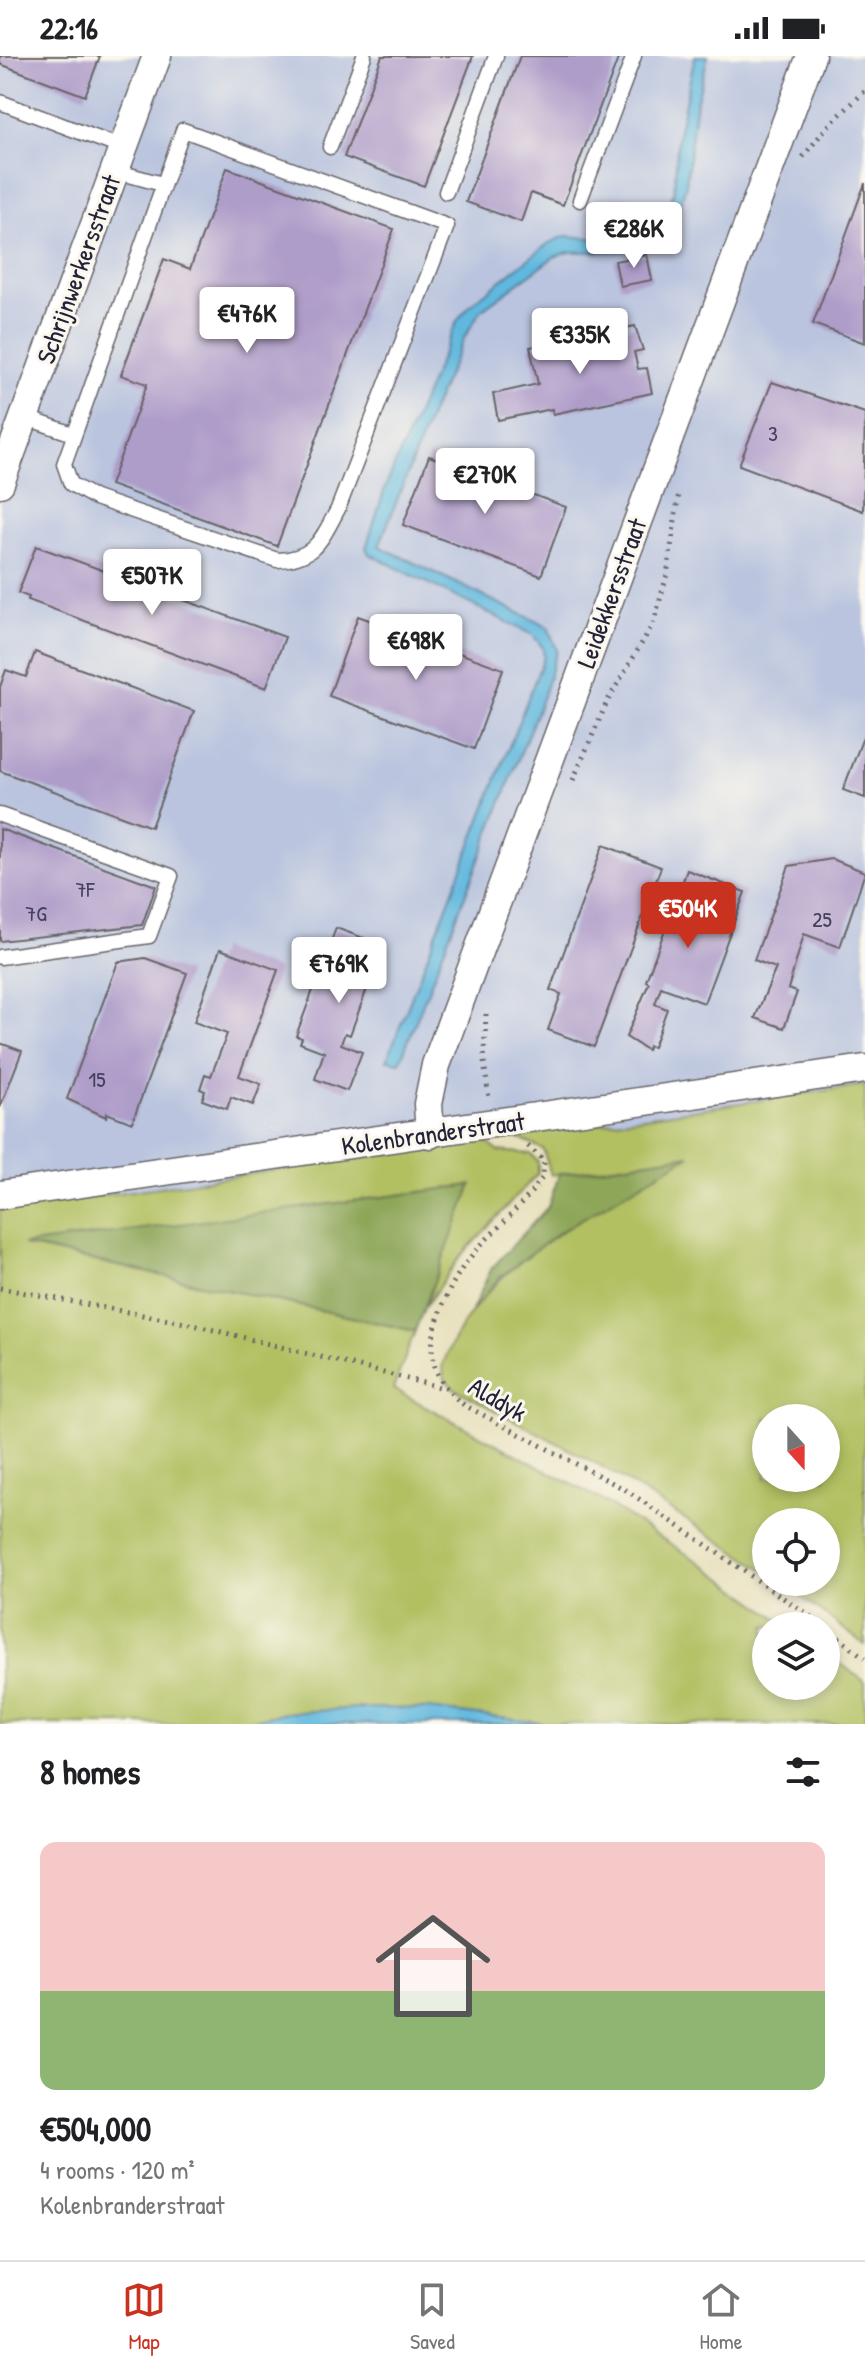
<!DOCTYPE html>
<html lang="en">
<head>
<meta charset="utf-8">
<style>
  :root { --surface:#fff; --page:#f2f2f2; --text:#202124; --muted:#757577; --line:#e0e0e0; --accent:#c8321e }
  body { margin:0; font-family:"Patrick Hand",sans-serif; background:var(--page); color:var(--text); height:100vh; display:flex; flex-direction:column; font-size:30px; white-space:nowrap }
  * { box-sizing:border-box; margin:0 }
  p { font-size:26px; color:var(--muted) }
  .icon { flex:none; width:44px; height:44px; fill:none; stroke:currentColor; stroke-width:2; stroke-linecap:round; stroke-linejoin:round }
  .map { position:relative; height:1668px; overflow:hidden }
  .side { display:flex; flex-direction:column; background:var(--surface); flex:1 }
  .side>* { flex:none }
  .needle { width:52px; rotate:159deg }
  .controls { position:absolute; left:752px; top:1348px; display:grid; gap:16px }
  .controls a { display:grid; place-items:center; width:88px; height:88px; border-radius:50%; background:var(--surface); box-shadow:0 4px 12px #0003; font-size:40px }
  .price { position:absolute; translate:-50% -68px; padding:0 18px; border-radius:8px; background:#fff; color:#222; font-size:26px; line-height:52px; filter:drop-shadow(0 2px 4px #0008) }
  .price::after { content:''; position:absolute; left:50%; top:48px; width:24px; height:18px; margin-left:-12px; background:inherit; clip-path:polygon(0 0,100% 0,50% 100%) }
  .price.active { background:var(--accent); color:#fff }
  ul { padding:0; list-style:none }
  li { display:grid; align-content:center; gap:16px; height:424px; padding:0 40px }
  li+li { border-top:2px solid var(--line) }
  li span { display:grid; place-items:center; height:248px; border-radius:16px; color:#555 }
  li>.icon { margin-inline-start:auto }
  span .icon { width:144px; height:144px; fill:#fffc; stroke-width:1 }
  li b { font-size:34px }
  h2 { display:flex; justify-content:space-between; align-items:center; height:96px; padding:0 40px; font-size:34px }
  .status { display:flex; justify-content:space-between; align-items:center; height:56px; padding:0 40px; background:var(--surface); direction:ltr }
  .status svg { height:22px; fill:currentColor }
  .tabs { display:flex; justify-content:space-around; align-items:center; height:112px; border-top:2px solid var(--line); background:var(--surface); font-size:22px; color:var(--muted) }
  .tabs a { display:grid; justify-items:center; gap:4px }
  .tabs .active { color:var(--accent) }
  .map>svg:first-child { display:block }
</style>
</head>
<body>
<div class="status"><b>22:16</b><svg viewBox="0 0 49 12"><path d="M0 12V9h3v3zM5 12V6h3v6zM10 12V3h3v9zM15 12V0h3v12zM26 1h20v11H26zM47 4h2v5h-2z"/></svg></div>
<div class="map">
<svg width="865" height="1668" viewBox="0 0 865 1668">
  <rect width="100%" height="100%" fill="#fbf7ec"/>
  <filter id="ink" filterUnits="userSpaceOnUse"><feTurbulence type="fractalNoise" baseFrequency=".0125" numOctaves="2"/><feDisplacementMap in="SourceGraphic" scale="16" xChannelSelector="R" yChannelSelector="G"/><feConvolveMatrix kernelMatrix="1 2 1 2 8 2 1 2 1" color-interpolation-filters="sRGB"/></filter>
  <filter id="wash" filterUnits="userSpaceOnUse"><feTurbulence type="fractalNoise" baseFrequency=".006" numOctaves="4" result="noise"/><feDisplacementMap in="SourceGraphic" scale="32" xChannelSelector="R" yChannelSelector="G"/><feGaussianBlur stdDeviation="1.8" result="paint"/><feColorMatrix in="noise" values="0 0 0 0 0 0 0 0 0 0 0 0 0 0 0 0 0 1.4 0 .05"/><feComposite in="paint" operator="in"/></filter>
  <g filter="url(#wash)">
    <rect width="100%" height="100%" fill="#e7e0bc"/>
    <path fill="#bac4de" d="M 0,0 L 865,0 L 865,1042 L 514,1080 L 0,1168 Z"/>
    <path fill="#b2c062" stroke="#6a714e" stroke-width="2" fill-rule="evenodd" d="M 865,1029 L 865,1589 L 782,1526 L 826,1526 L 826,1466 L 766,1466 L 766,1515 L 605,1412 L 453,1332 L 445,1323 L 442,1311 C 478,1206 599,1155 688,1100 L 551,1119 L 543,1093 L 512,1080 ZM 766,1362 L 826,1362 L 826,1422 L 766,1422 Z
      M 484,1084 L 498,1095 L 531,1098 L 538,1106 L 538,1117 L 460,1201 L 424,1252 L 471,1130 L 26,1190 L 415,1275 L 393,1333 L 600,1443 L 707,1511 L 788,1570 L 766,1570 L 766,1630 L 826,1630 L 826,1597 L 865,1626 L 865,1668 L 551,1668 L 427,1653 L 361,1652 L 286,1657 L 233,1668 L 0,1668 L 0,1154 Z"/>
    <path fill="#8da658" stroke="#58644a" stroke-width="2" d="M 690,1099 L 558,1177 L 499,1222 L 471,1257 L 491,1213 L 548,1151 L 559,1118 Z
      M 472,1129 L 415,1275 L 23,1189 Z"/>
    <path fill="#61b8de" stroke="#426d8c" stroke-width="2" d="M 695,0 L 708,0 L 695,52 L 686,128 L 678,157 L 648,184 L 624,195 L 569,196 L 554,201 L 481,254 L 464,282 L 434,350 L 379,490 L 548,571 L 557,594 L 543,640 L 400,1006 L 387,1004 L 544,601 L 543,592 L 533,579 L 369,498 L 366,492 L 385,432 L 457,265 L 471,248 L 549,187 L 565,180 L 615,184 L 641,175 L 668,153 L 674,135 L 678,78 Z
      M 361,1652 L 427,1653 L 551,1668 L 233,1668 L 286,1657 Z"/>
    <g id="blocks">
      <path fill="#ae9cc9" d="M 0,0 L 100,0 L 85,40 L 0,8 Z
        M 382,0 L 473,0 L 424,130 L 344,101 Z
        M 520,0 L 619,0 L 563,149 L 531,137 L 521,166 L 466,146 Z
        M 227,112 L 394,173 L 277,490 L 110,429 L 147,328 L 121,319 L 164,203 L 190,213 Z
        M 865,127 L 865,287 L 813,268 Z
        M 647,199 L 652,224 L 620,230 L 615,205 Z
        M 635,270 L 643,294 L 634,296 L 638,313 L 647,312 L 652,337 L 553,358 L 552,353 L 498,364 L 493,338 L 538,328 L 530,291 L 578,282 L 579,288 L 593,284 L 592,279 Z
        M 772,326 L 865,357 L 863,455 L 739,409 Z
        M 429,400 L 566,451 L 541,520 L 403,469 Z
        M 36,490 L 285,581 L 266,632 L 28,544 L 29,541 L 18,537 Z
        M 358,560 L 503,613 L 474,693 L 329,640 Z
        M 35,596 L 194,655 L 151,771 L 0,715 L 0,631 L 6,614 L 26,621 Z
        M 865,676 L 865,742 L 843,734 Z
        M 0,773 L 156,830 L 142,869 L 0,885 Z
        M 603,789 L 661,811 L 594,991 L 548,974 L 561,938 L 550,934 Z
        M 832,803 L 865,816 L 840,891 L 804,878 L 788,933 L 797,936 L 784,972 L 755,962 L 776,912 L 754,904 L 789,810 Z
        M 687,814 L 745,836 L 704,947 L 661,931 L 655,948 L 667,953 L 653,991 L 649,990 L 647,994 L 626,981 L 649,927 L 646,925 Z
        M 336,872 L 383,889 L 350,979 L 345,977 L 341,988 L 362,996 L 347,1035 L 315,1023 L 324,996 L 300,987 L 302,982 L 296,980 Z
        M 220,893 L 278,914 L 239,1020 L 261,1028 L 253,1049 L 231,1041 L 227,1053 L 202,1044 L 205,1035 L 200,1033 L 205,1018 L 211,1020 L 227,978 L 194,966 Z
        M 145,902 L 187,917 L 132,1067 L 107,1057 L 106,1061 L 67,1043 L 118,906 Z
        M 0,987 L 22,995 L 0,1052 Z"/>
    </g>
  </g>
  <g filter="url(#ink)">
    <use href="#blocks" fill-opacity="0" stroke="#676468" stroke-width="2"/>
    <g fill="none" stroke-linecap="round" stroke-linejoin="round">
      <defs>
        <path id="lane" d="M 0,46 L 123,92
          M 183,74 L 447,170 L 338,453 C 321,484 315,503 277,504 L 95,442 L 71,428 L 64,408 Z
          M 330,91 L 364,0
          M 115,115 L 162,128
          M 446,136 L 496,0
          M 580,144 L 634,0
          M 24,361 L 73,378
          M 0,759 L 171,820 L 149,880 L 0,901"/>
        <path id="street" d="M 0,427 L 157,0
          M 430,1078 L 428,1048 L 436,1009 L 811,0
          M 0,1139 L 865,1013"/>
      </defs>
      <use href="#lane" stroke="#676468" stroke-width="17"/>
      <use href="#street" stroke="#676468" stroke-width="31"/>
      <path stroke="#676468" stroke-width="5" stroke-dasharray="2 6" stroke-linecap="butt" d="M 803,101 L 826,72 L 865,35
        M 573,724 L 607,646 L 653,568 L 667,519 L 679,436
        M 486,958 L 484,1005 L 489,1043
        M 528,1090 L 544,1104 L 543,1121 C 500,1181 460,1189 436,1269 C 426,1303 436,1327 464,1349 L 626,1434 L 824,1570
        M 0,1232 L 190,1268 L 443,1332
        M 826,1572 L 865,1602"/>
      <use href="#lane" stroke="#fff" stroke-width="14"/>
      <use href="#street" stroke="#fff" stroke-width="28"/>
    </g>
  </g>
  <g text-anchor="middle" dominant-baseline="central" stroke-width="6" stroke-linejoin="round" paint-order="stroke">
    <g font-size="22" fill="#45405e">
      <text x="773" y="377">3</text>
      <text x="85" y="833">7F</text>
      <text x="36" y="857">7G</text>
      <text x="822" y="863">25</text>
      <text x="97" y="1023">15</text>
    </g>
    <g font-size="26" fill="#22223b" stroke="#fbf7ec">
      <text transform="translate(78 213) rotate(-70)">Schrijnwerkersstraat</text>
      <text transform="translate(611 537) rotate(-70)">Leidekkersstraat</text>
      <text transform="translate(433 1077) rotate(-8)">Kolenbranderstraat</text>
      <text transform="translate(498 1343) rotate(30)">Alddyk</text>
    </g>
  </g>
</svg>
<div class="controls">
<a><svg class="needle" viewBox="-14 -14 28 28"><path d="M0-13l5 13h-10z" fill="#e53935"/><path d="M0 13l5-13h-10z" fill="#757577"/></svg></a>
<a><svg class="icon" aria-label="locate" viewBox="0 0 24 24"><circle cx="12" cy="12" r="6"/><path d="M12 2v4M12 18v4M2 12h4M18 12h4"/></svg></a>
<a><svg class="icon" aria-label="layers" viewBox="0 0 24 24"><path d="M12 4l9 5-9 5-9-5zM3 14l9 5 9-5"/></svg></a>
</div>
<b class="price" style="left:634px;top:214px">€286K</b>
<b class="price" style="left:247px;top:299px">€476K</b>
<b class="price" style="left:580px;top:320px">€335K</b>
<b class="price" style="left:485px;top:460px">€270K</b>
<b class="price" style="left:152px;top:561px">€507K</b>
<b class="price" style="left:416px;top:626px">€698K</b>
<b class="price active" style="left:688px;top:894px">€504K</b>
<b class="price" style="left:339px;top:949px">€769K</b>
</div>
<section class="side">
<h2>8 homes<svg class="icon" aria-label="filters" viewBox="0 0 24 24"><path d="M4 7h16M4 17h16"/><circle cx="9" cy="7" r="2"/><circle cx="15" cy="17" r="2"/></svg></h2>
<ul>
<li><span style="background:linear-gradient(#f6c9c9 60%,#8fb573 0)"><svg class="icon" aria-label="home" viewBox="0 0 24 24"><path d="M3 11l9-7 9 7M6 9v11h12V9"/></svg></span><div><b>€504,000</b><p>4 rooms · 120 m²</p><p>Kolenbranderstraat</p></div></li>
</ul>
</section>
<nav class="tabs">
<a class="active"><svg class="icon" aria-label="map" viewBox="0 0 24 24"><path d="M3 6l6-2 6 2 6-2v14l-6 2-6-2-6 2zM9 4v14M15 6v14"/></svg>Map</a>
<a><svg class="icon" aria-label="saved" viewBox="0 0 24 24"><path d="M7 4h10v16l-5-4-5 4z"/></svg>Saved</a>
<a><svg class="icon" aria-label="home" viewBox="0 0 24 24"><path d="M3 11l9-7 9 7M6 9v11h12V9"/></svg>Home</a>
</nav>
</body>
</html>
